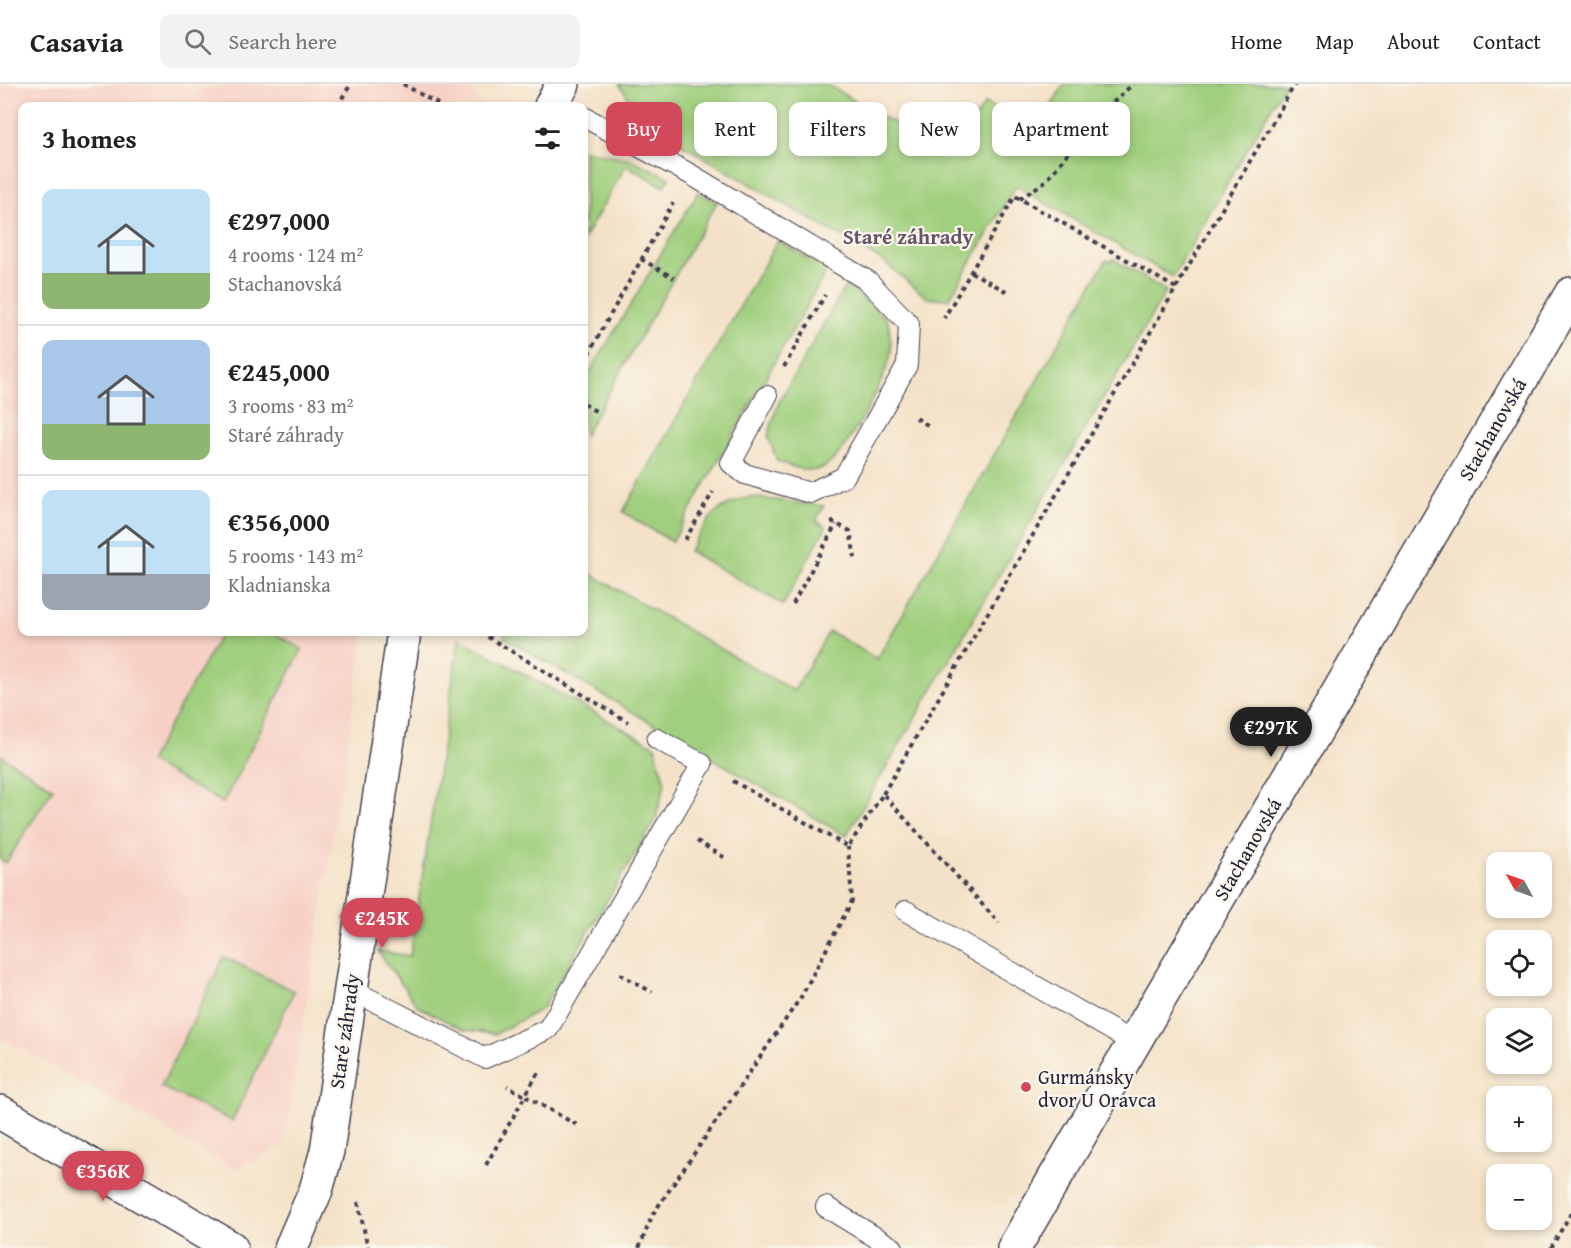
<!DOCTYPE html>
<html lang="en">
<head>
<meta charset="utf-8">
<style>
  :root { --surface:#fff; --page:#f2f2f2; --text:#202124; --muted:#757577; --line:#e0e0e0; --accent:#d1495b }
  body { margin:0; font-family:"Gentium Book Plus",serif; background:var(--page); color:var(--text); height:100vh; display:flex; flex-direction:column; font-size:22px; white-space:nowrap }
  * { box-sizing:border-box; margin:0 }
  p { font-size:20px; color:var(--muted) }
  .icon { flex:none; width:33px; height:33px; fill:none; stroke:currentColor; stroke-width:2; stroke-linecap:round; stroke-linejoin:round }
  .map { position:relative; flex:1; overflow:hidden }
  .details { position:absolute; left:18px; top:18px; width:570px; height:534px; display:flex; flex-direction:column; background:var(--surface); border-radius:12px; box-shadow:0 3px 9px #0003 }
  .details>* { flex:none }
  .banner { position:absolute; left:606px; top:18px; width:570px; height:54px; display:flex; gap:12px }
  .needle { width:39px; rotate:310deg }
  .controls { position:absolute; left:1486px; top:768px; display:grid; gap:12px }
  .controls a { display:grid; place-items:center; width:66px; height:66px; border-radius:12px; background:var(--surface); box-shadow:0 3px 9px #0003; font-size:30px }
  .price { position:absolute; translate:-50% -51px; padding:0 14px; border-radius:21px; background:var(--accent); color:#fff; font-size:20px; line-height:39px; filter:drop-shadow(0 2px 3px #0008) }
  .price::after { content:''; position:absolute; left:50%; top:36px; width:18px; height:14px; margin-left:-9px; background:inherit; clip-path:polygon(0 0,100% 0,50% 100%) }
  .price.current { background:#222; color:#fff }
  ul { padding:0; list-style:none }
  li { display:flex; align-items:center; gap:18px; height:150px; padding:0 24px }
  li+li { border-top:2px solid var(--line) }
  li span { display:grid; place-items:center; flex:none; width:168px; height:120px; border-radius:12px; color:#555 }
  li>.icon { margin-inline-start:auto }
  span .icon { width:72px; height:72px; fill:#fffc; stroke-width:1 }
  li b { font-size:26px }
  h2 { display:flex; justify-content:space-between; align-items:center; height:72px; padding:0 24px; font-size:26px }
  .tag { padding:0 21px; border-radius:12px; background:var(--surface); box-shadow:0 3px 9px #0003; font-size:21px; line-height:54px }
  .tag.current { background:var(--accent); color:#fff }
  header { display:flex; align-items:center; gap:36px; box-sizing:border-box; height:84px; padding:0 30px; background:var(--surface); border-bottom:2px solid var(--line) }
  header strong { font-size:28px }
  nav { display:flex; gap:33px; margin-inline-start:auto; font-size:21px }
  .search { width:420px; height:54px; background:var(--page); display:flex; align-items:center; gap:15px; box-sizing:border-box; padding:0 21px; border-radius:12px; color:var(--muted); font-size:22px }
  .map>svg:first-child { display:block }
</style>
</head>
<body>
<header>
<strong>Casavia</strong>
<div class="search"><svg class="icon" aria-label="search" viewBox="0 0 24 24"><circle cx="10" cy="10" r="6"/><path d="M15 15l6 6"/></svg>Search here</div>
<nav><a>Home</a><a>Map</a><a>About</a><a>Contact</a></nav>
</header>
<div class="map">
<svg width="1571" height="1164" viewBox="0 0 1571 1164">
  <rect width="100%" height="100%" fill="#fbf7ec"/>
  <filter id="ink" filterUnits="userSpaceOnUse"><feTurbulence type="fractalNoise" baseFrequency=".0167" numOctaves="2"/><feDisplacementMap in="SourceGraphic" scale="12" xChannelSelector="R" yChannelSelector="G"/><feConvolveMatrix kernelMatrix="1 2 1 2 8 2 1 2 1" color-interpolation-filters="sRGB"/></filter>
  <filter id="wash" filterUnits="userSpaceOnUse"><feTurbulence type="fractalNoise" baseFrequency=".008" numOctaves="4" result="noise"/><feDisplacementMap in="SourceGraphic" scale="24" xChannelSelector="R" yChannelSelector="G"/><feGaussianBlur stdDeviation="1.35" result="paint"/><feColorMatrix in="noise" values="0 0 0 0 0 0 0 0 0 0 0 0 0 0 0 0 0 1.4 0 .05"/><feComposite in="paint" operator="in"/></filter>
  <g filter="url(#wash)">
    <rect width="100%" height="100%" fill="#f4e2c8"/>
    <path fill="#f7d1c6" d="M 0,0 L 181,0 L 192,8 L 233,0 L 467,0 L 482,22 L 22,22 L 22,548 L 365,548 L 284,1061 L 234,1085 L 0,952 Z"/>
    <path fill="#a0cf7e" stroke="#61785c" stroke-width="1.5" d="M 619,0 L 826,0 L 952,73 L 985,19 L 1036,48 L 1064,0 L 1285,0 L 1173,193 L 1016,102 L 949,215 L 927,214 L 883,177 L 667,52 L 639,30 Z
      M 584,66 L 630,75 L 670,94 L 664,103 L 626,81 L 584,155 Z
      M 698,108 L 717,118 L 584,352 L 584,298 Z
      M 778,156 L 827,186 L 672,458 L 623,428 Z
      M 1113,175 L 1166,207 L 846,752 L 503,553 L 507,548 L 584,548 L 584,486 L 794,607 L 829,547 L 877,575 L 1106,176 L 1110,178 Z
      M 846,201 L 888,236 C 889,246 892,258 891,268 C 888,292 844,376 822,384 C 807,390 791,382 777,377 L 768,352 L 778,320 Z
      M 751,413 L 824,422 L 816,437 L 826,443 L 783,521 L 689,467 C 708,436 713,421 751,413 Z
      M 222,548 L 272,548 L 302,565 L 223,719 L 149,678 Z
      M 459,554 L 655,662 L 665,699 L 655,737 L 542,925 L 495,950 L 463,946 L 417,922 L 378,867 L 410,872 Z
      M 0,671 L 53,704 L 6,779 L 0,775 Z
      M 224,873 L 294,907 L 232,1037 L 161,1003 Z"/>
  </g>
  <g filter="url(#ink)">
    <g fill="none" stroke-linecap="round" stroke-linejoin="round">
      <defs>
        <path id="lane" d="M 584,33 L 690,90 L 868,197 L 909,240 L 907,281 L 844,393 L 810,409 L 745,390 L 731,379 L 767,312
          M 906,827 L 1134,959
          M 350,905 L 485,974 L 548,945 L 702,680 L 657,655
          M 826,1123 L 893,1164"/>
        <path id="street" d="M 551,22 L 563,0
          M 0,1028 L 231,1164
          M 291,1164 L 316,1106 L 327,1067 L 404,548
          M 1014,1164 L 1571,210"/>
      </defs>
      <use href="#lane" stroke="#423f50" stroke-width="22"/>
      <use href="#street" stroke="#423f50" stroke-width="36"/>
      <path stroke="#423f50" stroke-width="4" stroke-dasharray="4.5 4.5" stroke-linecap="butt" d="M 403,0 L 441,22
        M 337,22 L 351,0
        M 1020,115 L 1047,96 L 1094,36 L 1133,0
        M 641,175 L 674,194
        M 971,188 L 1009,209
        M 1176,204 L 1295,0
        M 584,278 L 673,119
        M 784,283 L 825,211
        M 584,320 L 597,328
        M 916,334 L 931,343
        M 831,437 L 850,447 L 855,474
        M 685,456 L 713,408
        M 793,520 L 836,440
        M 480,548 L 628,638
        M 733,697 L 848,763 L 883,710 L 999,839
        M 883,710 L 1176,204 L 1015,112 L 944,234
        M 697,757 L 727,775
        M 620,890 L 652,908
        M 538,989 L 525,1012 L 577,1041
        M 486,1081 L 525,1012 L 507,1002
        M 358,1118 L 368,1164
        M 639,1164 L 653,1130 L 801,913 L 852,817 L 848,763
        M 1551,1164 L 1571,1129"/>
      <use href="#lane" stroke="#fff" stroke-width="20"/>
      <use href="#street" stroke="#fff" stroke-width="33"/>
    </g>
  </g>
  <circle fill="#d1495b" stroke="#fbf7ec" stroke-width="2" cx="1026" cy="1003" r="6"/>
  <g text-anchor="middle" dominant-baseline="central" stroke-width="4.5" stroke-linejoin="round" paint-order="stroke">
    <g font-size="20" fill="#22223b" stroke="#fbf7ec">
      <text transform="translate(1492 345) rotate(-60)">Stachanovská</text>
      <text transform="translate(1247 765) rotate(-60)">Stachanovská</text>
      <text transform="translate(344 947) rotate(-82)">Staré záhrady</text>
    </g>
    <g font-size="20" fill="#22223b" stroke="#fbf7ec" text-anchor="start">
      <text x="1038" y="992">Gurmánsky<tspan x="1038" dy="23">dvor U Oravca</tspan></text>
    </g>
    <g font-size="21" font-weight="bold" fill="#66546a" stroke="#fbf7ec">
      <text x="908" y="152">Staré záhrady</text>
    </g>
  </g>
</svg>
<div class="controls">
<a><svg class="needle" viewBox="-14 -14 28 28"><path d="M0-13l5 13h-10z" fill="#e53935"/><path d="M0 13l5-13h-10z" fill="#757577"/></svg></a>
<a><svg class="icon" aria-label="locate" viewBox="0 0 24 24"><circle cx="12" cy="12" r="6"/><path d="M12 2v4M12 18v4M2 12h4M18 12h4"/></svg></a>
<a><svg class="icon" aria-label="layers" viewBox="0 0 24 24"><path d="M12 4l9 5-9 5-9-5zM3 14l9 5 9-5"/></svg></a>
<a>+</a>
<a>−</a>
</div>
<b class="price current" style="left:1271px;top:674px">€297K</b>
<b class="price" style="left:382px;top:865px">€245K</b>
<b class="price" style="left:103px;top:1118px">€356K</b>
<div class="banner">
<a class="tag current">Buy</a>
<a class="tag">Rent</a>
<a class="tag">Filters</a>
<a class="tag">New</a>
<a class="tag">Apartment</a>
</div>
<section class="details">
<h2>3 homes<svg class="icon" aria-label="filters" viewBox="0 0 24 24"><path d="M4 7h16M4 17h16"/><circle cx="9" cy="7" r="2"/><circle cx="15" cy="17" r="2"/></svg></h2>
<ul>
<li><span style="background:linear-gradient(#bfe0f5 70%,#8fb573 0)"><svg class="icon" aria-label="home" viewBox="0 0 24 24"><path d="M3 11l9-7 9 7M6 9v11h12V9"/></svg></span><div><b>€297,000</b><p>4 rooms · 124 m²</p><p>Stachanovská</p></div></li>
<li><span style="background:linear-gradient(#a9c7e8 70%,#8fb573 0)"><svg class="icon" aria-label="home" viewBox="0 0 24 24"><path d="M3 11l9-7 9 7M6 9v11h12V9"/></svg></span><div><b>€245,000</b><p>3 rooms · 83 m²</p><p>Staré záhrady</p></div></li>
<li><span style="background:linear-gradient(#bfe0f5 70%,#9aa5b1 0)"><svg class="icon" aria-label="home" viewBox="0 0 24 24"><path d="M3 11l9-7 9 7M6 9v11h12V9"/></svg></span><div><b>€356,000</b><p>5 rooms · 143 m²</p><p>Kladnianska</p></div></li>
</ul>
</section>
</div>
</body>
</html>
